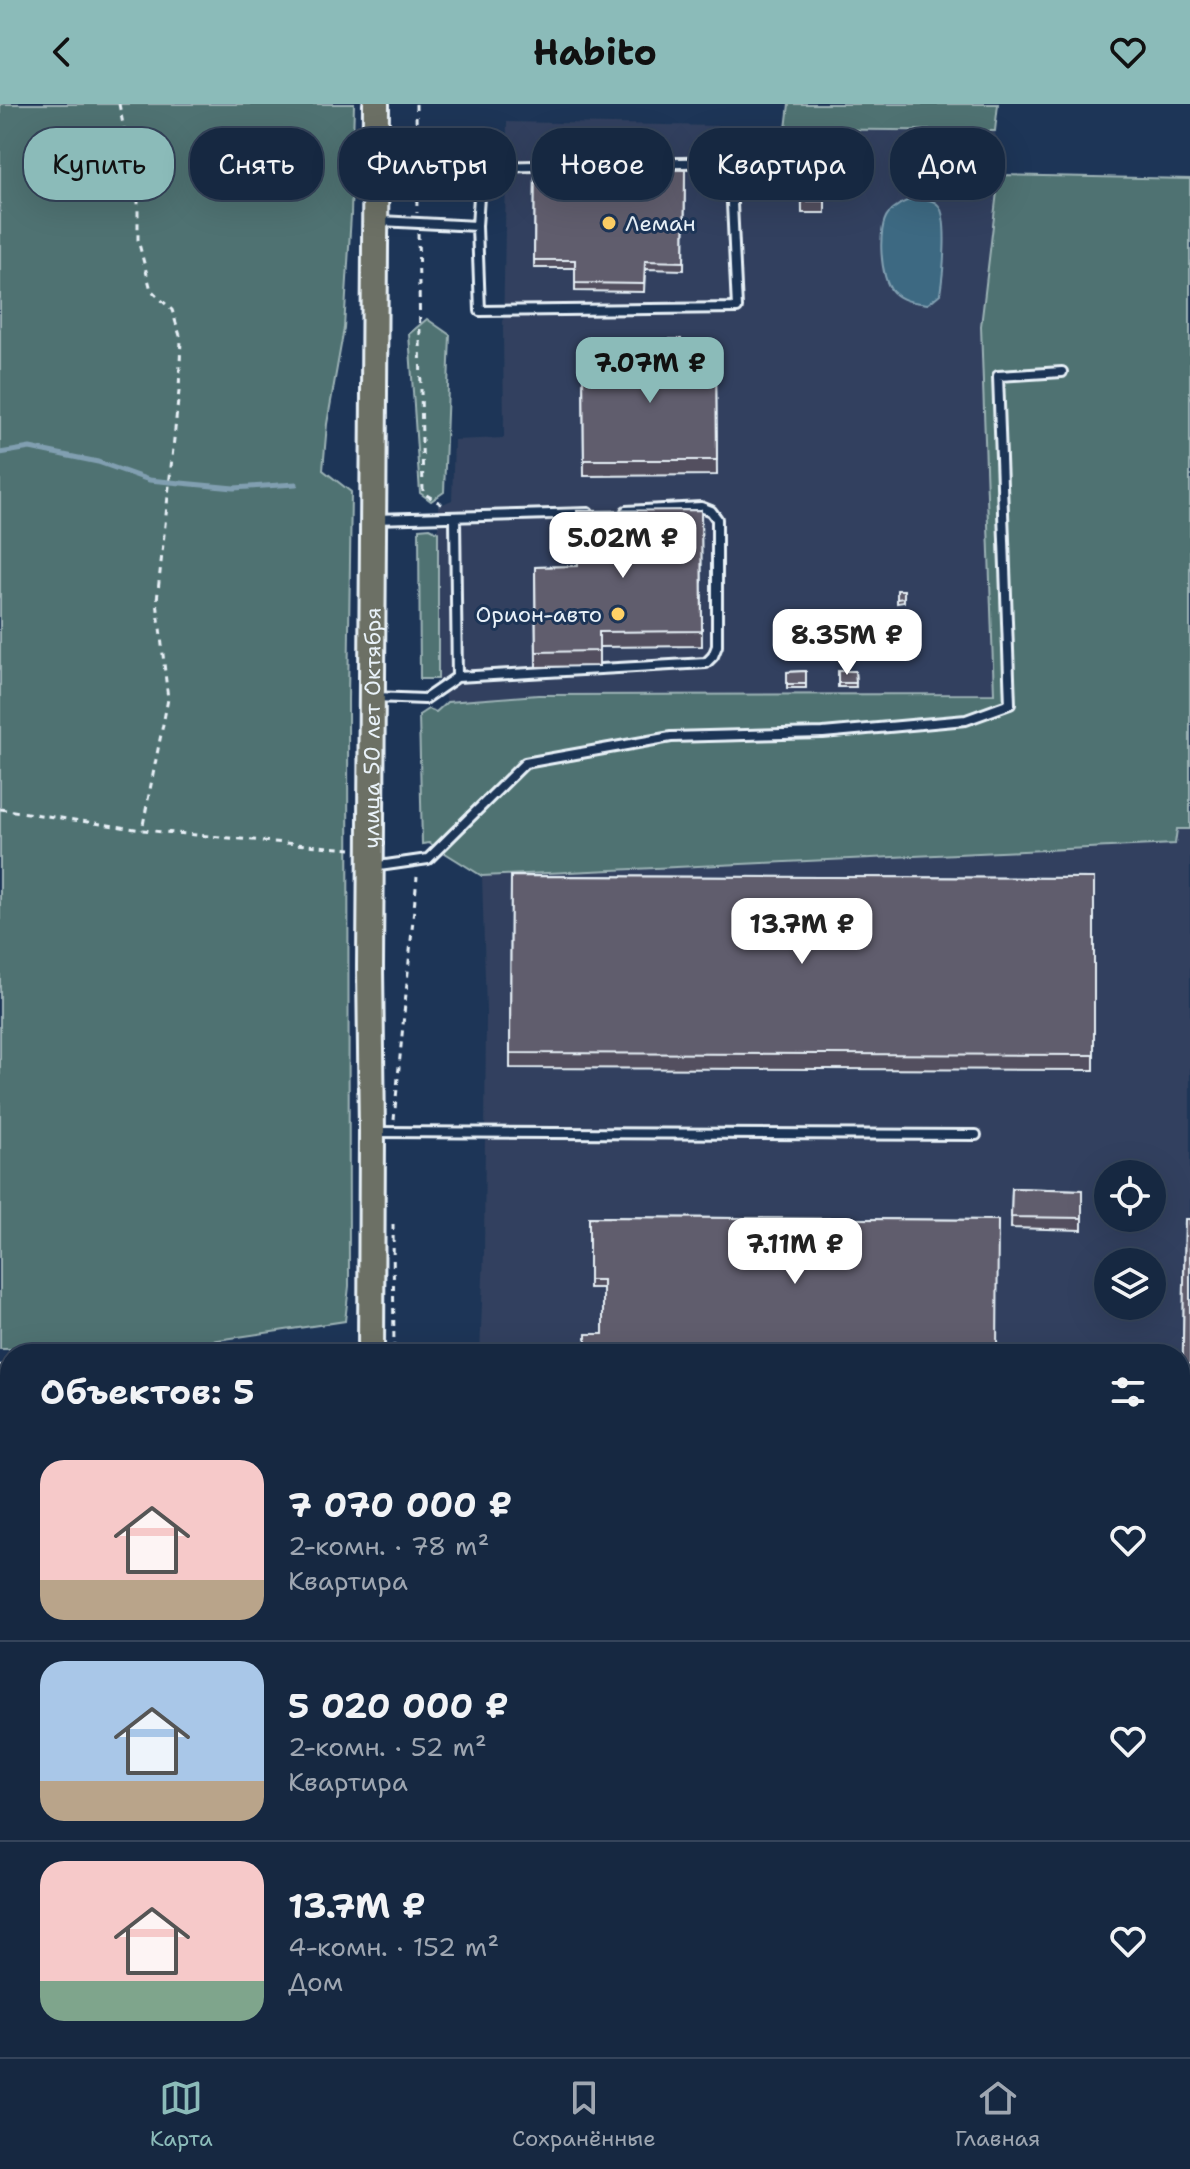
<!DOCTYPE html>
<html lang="ru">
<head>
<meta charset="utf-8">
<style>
  :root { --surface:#162841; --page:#23344c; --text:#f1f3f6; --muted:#9ea6b1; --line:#35445a; --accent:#8bbbb9 }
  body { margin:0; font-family:"Shantell Sans",sans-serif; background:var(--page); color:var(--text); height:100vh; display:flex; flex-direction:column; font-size:30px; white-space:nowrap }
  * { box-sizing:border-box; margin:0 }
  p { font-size:26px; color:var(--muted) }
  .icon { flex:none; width:44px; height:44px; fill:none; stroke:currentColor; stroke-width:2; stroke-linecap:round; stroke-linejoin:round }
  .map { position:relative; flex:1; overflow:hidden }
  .drawer { position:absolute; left:0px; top:1240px; width:1190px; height:714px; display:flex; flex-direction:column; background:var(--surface); border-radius:32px 32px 0 0; box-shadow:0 8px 32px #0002,0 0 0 2px var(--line) }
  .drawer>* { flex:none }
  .top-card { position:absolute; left:24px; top:24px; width:1142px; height:72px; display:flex; gap:16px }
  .fabs { position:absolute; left:1094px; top:1056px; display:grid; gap:16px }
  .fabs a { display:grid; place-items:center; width:72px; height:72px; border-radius:50%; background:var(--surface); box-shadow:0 8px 32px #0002,0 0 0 2px var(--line); font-size:40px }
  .price { position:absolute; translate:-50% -68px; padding:0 18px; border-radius:16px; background:#fff; color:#222; font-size:26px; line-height:52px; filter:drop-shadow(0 2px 4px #0008) }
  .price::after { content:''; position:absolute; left:50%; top:48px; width:24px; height:18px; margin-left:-12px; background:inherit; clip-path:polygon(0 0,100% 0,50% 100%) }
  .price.current { background:var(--accent); color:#111 }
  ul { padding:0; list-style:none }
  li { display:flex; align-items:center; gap:24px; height:200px; padding:0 40px }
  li+li { border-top:2px solid var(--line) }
  li span { display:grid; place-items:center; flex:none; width:224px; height:160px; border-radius:24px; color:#555 }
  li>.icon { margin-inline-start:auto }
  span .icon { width:96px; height:96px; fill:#fffc; stroke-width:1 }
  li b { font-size:34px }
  h2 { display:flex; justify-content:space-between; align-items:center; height:96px; padding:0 40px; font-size:34px }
  .pill { padding:0 28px; border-radius:32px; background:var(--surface); box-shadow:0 8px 32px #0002,0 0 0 2px var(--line); font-size:28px; line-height:72px }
  .pill.current { background:var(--accent); color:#111 }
  header { display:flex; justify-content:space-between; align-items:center; height:104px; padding:0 40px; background:var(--accent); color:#111; font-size:36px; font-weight:700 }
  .menu { display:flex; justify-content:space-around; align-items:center; height:112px; border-top:2px solid var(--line); background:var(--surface); font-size:22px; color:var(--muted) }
  .menu a { display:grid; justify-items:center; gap:4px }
  .menu .current { color:var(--accent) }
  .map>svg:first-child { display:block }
</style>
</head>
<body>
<header><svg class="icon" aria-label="back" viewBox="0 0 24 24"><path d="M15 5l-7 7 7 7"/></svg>Habito<svg class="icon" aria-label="heart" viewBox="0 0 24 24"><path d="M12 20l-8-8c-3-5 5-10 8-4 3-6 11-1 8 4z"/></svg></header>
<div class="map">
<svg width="1190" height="1953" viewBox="0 0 1190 1953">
  <rect width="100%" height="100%" fill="#1d3557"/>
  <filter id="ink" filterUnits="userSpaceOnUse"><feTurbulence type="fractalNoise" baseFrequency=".0125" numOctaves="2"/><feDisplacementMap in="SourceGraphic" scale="16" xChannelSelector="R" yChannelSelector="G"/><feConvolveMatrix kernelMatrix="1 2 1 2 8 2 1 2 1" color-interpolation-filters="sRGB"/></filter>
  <g filter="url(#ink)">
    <path fill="#31415e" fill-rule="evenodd" d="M 507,18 L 995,27 L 999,71 L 981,222 L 994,590 L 538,591 L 447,598 L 438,575 L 438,402 L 452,396 L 454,336 L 504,334 L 503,226 Z
      M 1177,725 L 1190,725 L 1190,1787 L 1180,1787 L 1180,1250 L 480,1250 L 484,1148 L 486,909 L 482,772 L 1174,740 ZM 1108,1070 L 1152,1070 L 1152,1114 L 1108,1114 ZM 1108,1158 L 1152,1158 L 1152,1202 L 1108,1202 Z
      M 10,1277 L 10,1810 L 0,1810 L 0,1278 Z
      M 0,1859 L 10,1859 L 10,1944 L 335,1944 L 335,1953 L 0,1953 Z
      M 1180,1864 L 1190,1864 L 1190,1953 L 451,1953 L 451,1944 L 1180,1944 Z"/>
    <path fill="#4f7272" stroke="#9cb2b5" stroke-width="2" d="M 0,0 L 354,0 L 351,111 L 344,224 L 327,320 L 323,366 L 351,388 L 348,596 L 349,1182 L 345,1217 L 157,1245 L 0,1245 Z
      M 789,0 L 998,0 L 995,27 L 786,25 Z
      M 999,71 L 1190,75 L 1190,725 L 1177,725 L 1175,740 L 482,772 L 429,739 L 422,740 L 419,611 L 428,605 L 436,608 L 447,598 L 538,591 L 994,590 L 981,222 Z
      M 427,215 L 450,231 L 444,388 L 431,397 L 420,389 L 409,230 Z
      M 430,424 L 438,428 L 438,575 L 420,575 L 419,425 Z"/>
    <path fill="#3d6982" stroke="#819fb1" stroke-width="2" d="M 915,94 C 923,95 934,95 939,102 C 949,116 943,172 940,190 L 928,200 C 914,198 904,198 893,188 C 880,176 877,123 888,110 C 895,101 905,98 915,94 Z"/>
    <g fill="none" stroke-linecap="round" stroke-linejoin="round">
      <path stroke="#819fb1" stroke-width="5" d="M 0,349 L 30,344 L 98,358 L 149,376 L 234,384 L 296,380"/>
      <defs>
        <path id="service" d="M 380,117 L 477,122 L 480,207 L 737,204 L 730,58 L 481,63 L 477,122
          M 374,415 L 588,409
          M 455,415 L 457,573
          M 375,593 L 425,595 L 457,573 L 706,559 L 713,552 L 717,542 L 717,415 L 711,407 L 701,403 L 626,407
          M 372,763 L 428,755 L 525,659 L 671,633 L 823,629 L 966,616 L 1010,600 L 998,272 L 1062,268
          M 373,1028 L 976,1031
          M 331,1250 L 370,1248
          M 0,1267 L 10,1266
          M 0,1499 L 10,1415
          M 0,1759 L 10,1759
          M 205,1944 L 205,1953
          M 622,1944 L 622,1953
          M 756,1944 L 756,1953
          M 813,1944 L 813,1953
          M 971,1953 L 971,1944"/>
        <path id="tertiary" d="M 1180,1798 L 1190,1798
          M 0,1833 L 10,1833"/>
        <g id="primary">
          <path id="s1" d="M 371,1250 L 372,1028 L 370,863 L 376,0"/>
          <path d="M 370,1953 L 370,1944"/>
        </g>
      </defs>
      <use href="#service" stroke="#e8f1f8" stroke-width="14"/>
      <use href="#tertiary" stroke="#e8f1f8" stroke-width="26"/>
      <use href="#primary" stroke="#e8f1f8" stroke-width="30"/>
      <path stroke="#e8f1f8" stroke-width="3" stroke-dasharray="6 6" stroke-linecap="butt" d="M 119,0 L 138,96 L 138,136 L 151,186 L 172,206 L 181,235 L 179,287 L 157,497 L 168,595 L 142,726
        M 416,0 L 417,109
        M 418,129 L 423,389 L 440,399 L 440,403
        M 0,705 L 142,726 L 351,745
        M 394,1016 L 417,773
        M 393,1120 L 394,1250"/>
      <use href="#service" stroke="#1d3557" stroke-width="8"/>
      <use href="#tertiary" stroke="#1d3557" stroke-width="20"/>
      <use href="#primary" stroke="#6c7065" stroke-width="24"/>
    </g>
    <path fill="#53505e" stroke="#e8f1f8" stroke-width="2" d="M 801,32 L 825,32 L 825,109 L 802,109 Z
      M 535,64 L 685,66 L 684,166 L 645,165 L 644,188 L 575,187 L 575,164 L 534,164 Z
      M 583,261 L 716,261 L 717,371 L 584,372 Z
      M 701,406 L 702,542 L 599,543 L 599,562 L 536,563 L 535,463 L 578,462 Z
      M 897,486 L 904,486 L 904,498 L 897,499 Z
      M 806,567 L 806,584 L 787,584 L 787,568 Z
      M 838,567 L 855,567 L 856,583 L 838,583 Z
      M 511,772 L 1094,774 L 1094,966 L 510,964 Z
      M 1012,1084 L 1082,1086 L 1082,1126 L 1011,1124 Z
      M 589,1113 L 998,1116 L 603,1230 L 603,1184 L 589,1184 Z
      M 1185,1115 L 1190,1115 L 1190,1380 L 1181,1380 Z
      M 0,1282 L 10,1282 L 10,1344 L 0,1344 Z
      M 1180,1489 L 1190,1489 L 1190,1541 L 1180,1541 Z
      M 0,1704 L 10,1704 L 10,1743 L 0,1743 Z
      M 0,1901 L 10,1901 L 10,1920 L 0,1920 Z
      M 662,1944 L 693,1944 L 693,1953 L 662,1953 Z
      M 716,1944 L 746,1944 L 746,1953 L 717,1953 Z
      M 769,1944 L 798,1944 L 798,1952 L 769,1952 Z"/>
    <path fill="#615d6d" stroke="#e8f1f8" stroke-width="2" d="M 801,32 L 825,32 L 825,97 L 802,97 Z
      M 535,64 L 685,66 L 684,158 L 645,157 L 644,180 L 575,179 L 575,156 L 534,156 Z
      M 613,235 L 681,235 L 681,261 L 716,261 L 717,356 L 584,356 L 583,261 L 613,261 Z
      M 701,406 L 702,527 L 599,528 L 599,547 L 536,548 L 535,463 L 578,462 L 577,407 Z
      M 897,486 L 904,486 L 904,494 L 897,495 Z
      M 806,567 L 806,580 L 787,580 L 787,568 Z
      M 838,567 L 855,567 L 856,579 L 838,579 Z
      M 511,772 L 1094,774 L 1094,951 L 510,949 Z
      M 1012,1084 L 1082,1086 L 1082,1114 L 1011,1113 Z
      M 589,1113 L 998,1116 L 997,1250 L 586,1250 L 586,1230 L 603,1230 L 603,1176 L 589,1176 Z
      M 1185,1115 L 1190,1115 L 1190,1365 L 1181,1364 Z
      M 0,1282 L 10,1282 L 10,1329 L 0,1329 Z
      M 1180,1489 L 1190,1489 L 1190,1526 L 1180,1526 Z
      M 0,1704 L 10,1704 L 10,1735 L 0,1735 Z
      M 0,1901 L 10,1901 L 10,1916 L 0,1916 Z
      M 0,1939 L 10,1939 L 10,1944 L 184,1944 L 184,1953 L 0,1953 Z
      M 523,1944 L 586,1944 L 586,1953 L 523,1953 Z
      M 662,1944 L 693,1944 L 693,1950 L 662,1951 Z
      M 717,1944 L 746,1944 L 746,1949 L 717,1950 Z
      M 769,1944 L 798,1944 L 798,1948 L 769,1948 Z
      M 828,1944 L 893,1944 L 893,1953 L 829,1953 Z
      M 911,1944 L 929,1944 L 929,1953 L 911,1953 Z"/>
  </g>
  <g fill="#ffd166" stroke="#1d3557" stroke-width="3">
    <circle cx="609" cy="119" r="8"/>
    <circle cx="618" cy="510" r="8"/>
  </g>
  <g text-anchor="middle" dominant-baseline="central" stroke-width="6" stroke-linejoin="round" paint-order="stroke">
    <g font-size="22" fill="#e8f1f8" stroke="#1d3557" text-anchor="start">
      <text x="625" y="119">Леман</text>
      <text x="602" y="510" text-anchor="end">Орион-авто</text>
    </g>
    <g font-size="22" fill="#e8f1f8" stroke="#1d3557">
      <text stroke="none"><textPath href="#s1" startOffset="626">улица 50 лет Октября</textPath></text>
    </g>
  </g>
</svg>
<div class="fabs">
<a><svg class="icon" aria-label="locate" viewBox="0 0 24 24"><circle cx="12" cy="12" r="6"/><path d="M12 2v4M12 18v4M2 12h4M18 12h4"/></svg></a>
<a><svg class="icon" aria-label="layers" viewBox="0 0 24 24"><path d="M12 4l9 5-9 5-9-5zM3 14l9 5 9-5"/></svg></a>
</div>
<b class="price current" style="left:650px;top:301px">7.07M ₽</b>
<b class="price" style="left:623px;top:476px">5.02M ₽</b>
<b class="price" style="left:847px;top:573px">8.35M ₽</b>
<b class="price" style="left:802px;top:862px">13.7M ₽</b>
<b class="price" style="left:795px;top:1182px">7.11M ₽</b>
<div class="top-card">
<a class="pill current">Купить</a>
<a class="pill">Снять</a>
<a class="pill">Фильтры</a>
<a class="pill">Новое</a>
<a class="pill">Квартира</a>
<a class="pill">Дом</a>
</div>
<section class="drawer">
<h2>Объектов: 5<svg class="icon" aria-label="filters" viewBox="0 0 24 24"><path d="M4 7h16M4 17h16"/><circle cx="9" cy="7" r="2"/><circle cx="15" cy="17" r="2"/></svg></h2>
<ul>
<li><span style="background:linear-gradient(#f6c9c9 75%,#b9a48a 0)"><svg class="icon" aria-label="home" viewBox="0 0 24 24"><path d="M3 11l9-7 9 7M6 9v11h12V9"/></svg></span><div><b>7 070 000 ₽</b><p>2-комн. · 78 m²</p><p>Квартира</p></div><svg class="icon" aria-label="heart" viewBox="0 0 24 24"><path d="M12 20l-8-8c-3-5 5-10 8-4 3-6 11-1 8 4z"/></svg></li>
<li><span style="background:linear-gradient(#a9c7e8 75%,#b9a48a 0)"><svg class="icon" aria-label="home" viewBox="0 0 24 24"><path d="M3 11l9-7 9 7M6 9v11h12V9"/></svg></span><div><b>5 020 000 ₽</b><p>2-комн. · 52 m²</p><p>Квартира</p></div><svg class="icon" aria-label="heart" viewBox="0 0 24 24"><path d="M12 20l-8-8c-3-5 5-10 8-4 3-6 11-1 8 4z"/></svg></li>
<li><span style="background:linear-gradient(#f6c9c9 75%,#7fa58c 0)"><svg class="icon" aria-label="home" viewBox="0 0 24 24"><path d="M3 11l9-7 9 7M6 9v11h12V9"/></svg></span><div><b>13.7M ₽</b><p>4-комн. · 152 m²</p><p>Дом</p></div><svg class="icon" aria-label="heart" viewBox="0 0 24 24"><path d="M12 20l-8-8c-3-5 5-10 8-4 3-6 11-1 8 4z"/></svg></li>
</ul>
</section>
</div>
<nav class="menu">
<a class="current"><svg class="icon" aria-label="map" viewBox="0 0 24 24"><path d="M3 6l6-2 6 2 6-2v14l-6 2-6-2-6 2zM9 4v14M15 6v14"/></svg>Карта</a>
<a><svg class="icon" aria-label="saved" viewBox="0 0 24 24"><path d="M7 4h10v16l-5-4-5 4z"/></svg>Сохранённые</a>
<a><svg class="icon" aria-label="home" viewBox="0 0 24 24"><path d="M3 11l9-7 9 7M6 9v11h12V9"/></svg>Главная</a>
</nav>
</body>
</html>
